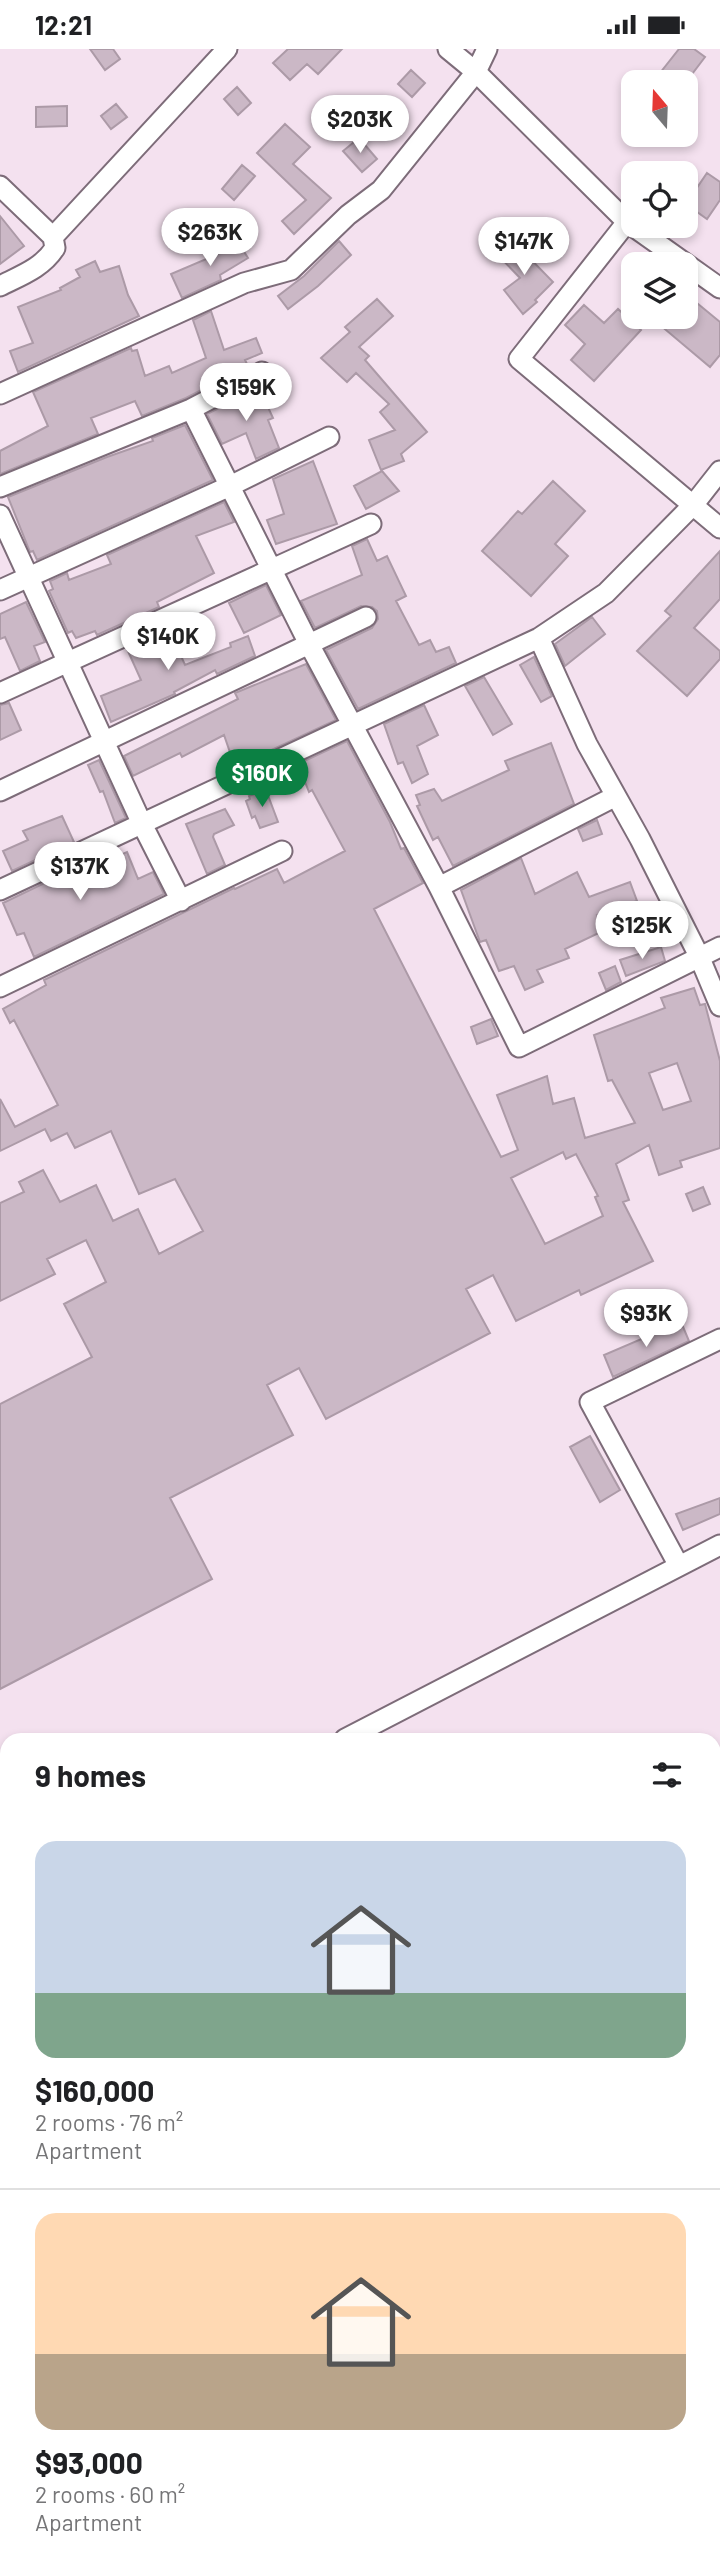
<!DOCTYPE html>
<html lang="en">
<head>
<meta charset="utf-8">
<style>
  :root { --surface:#fff; --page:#f2f2f2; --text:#202124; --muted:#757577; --line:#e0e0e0; --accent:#0b8043 }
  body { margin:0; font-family:Barlow,sans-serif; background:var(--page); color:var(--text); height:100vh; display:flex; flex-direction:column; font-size:26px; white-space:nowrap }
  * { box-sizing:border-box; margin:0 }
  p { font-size:23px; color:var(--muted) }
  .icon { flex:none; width:38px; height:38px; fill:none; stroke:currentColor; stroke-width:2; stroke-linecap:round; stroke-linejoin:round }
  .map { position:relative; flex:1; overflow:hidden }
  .panel { position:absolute; left:0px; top:1684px; width:721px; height:842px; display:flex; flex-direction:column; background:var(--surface); border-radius:21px 21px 0 0; box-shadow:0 4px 10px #0003 }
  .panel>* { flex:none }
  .needle { width:46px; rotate:341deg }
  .tools { position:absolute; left:621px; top:21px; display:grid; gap:14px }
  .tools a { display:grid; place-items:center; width:77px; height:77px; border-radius:14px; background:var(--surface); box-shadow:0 4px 10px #0003; font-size:35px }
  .price { position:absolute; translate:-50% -60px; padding:0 16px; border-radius:24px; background:#fff; color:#222; font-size:23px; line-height:46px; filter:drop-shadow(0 2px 4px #0008) }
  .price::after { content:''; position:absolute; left:50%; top:42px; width:21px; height:16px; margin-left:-10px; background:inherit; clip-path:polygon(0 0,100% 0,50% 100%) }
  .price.selected { background:var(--accent); color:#fff }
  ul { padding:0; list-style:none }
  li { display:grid; align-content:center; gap:14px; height:371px; padding:0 35px }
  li+li { border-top:2px solid var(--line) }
  li span { display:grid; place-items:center; height:217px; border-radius:21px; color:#555 }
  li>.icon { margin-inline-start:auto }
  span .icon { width:126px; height:126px; fill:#fffc; stroke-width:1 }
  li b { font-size:30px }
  h2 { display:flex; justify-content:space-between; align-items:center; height:84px; padding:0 35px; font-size:30px }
  .status { display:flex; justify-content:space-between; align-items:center; height:49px; padding:0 35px; background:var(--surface); direction:ltr }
  .status svg { height:19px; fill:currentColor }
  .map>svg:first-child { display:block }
</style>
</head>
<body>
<div class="status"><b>12:21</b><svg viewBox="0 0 49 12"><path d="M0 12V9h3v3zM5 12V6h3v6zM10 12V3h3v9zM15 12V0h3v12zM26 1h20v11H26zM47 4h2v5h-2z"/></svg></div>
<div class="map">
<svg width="720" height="2524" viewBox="0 0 720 2524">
  <rect width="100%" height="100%" fill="#f4e1ef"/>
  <path fill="#cbb8c6" stroke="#ac9aa7" stroke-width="2" fill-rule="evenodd" d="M 90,0 L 113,0 L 120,10 L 105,21 Z
    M 288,0 L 342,0 L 318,25 L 307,15 L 290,31 L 273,14 Z
    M 679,0 L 694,0 L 705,8 L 686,33 L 673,33 L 660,24 Z
    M 411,21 L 425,34 L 412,48 L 398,35 Z
    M 237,38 L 251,54 L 238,66 L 224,50 Z
    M 116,55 L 127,68 L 111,80 L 101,67 Z
    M 67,57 L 67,77 L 36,78 L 36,58 Z
    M 285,75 L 310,98 L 293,115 L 331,149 L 294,185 L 282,172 L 306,151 L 257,104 Z
    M 359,89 L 377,110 L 362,123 L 343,102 Z
    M 242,116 L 255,127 L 234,151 L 222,140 Z
    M 707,124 L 720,133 L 720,151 L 707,170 L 686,155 Z
    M 0,167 L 24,197 L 0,215 Z
    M 233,185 L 248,209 L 220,226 L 221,231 L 182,249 L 171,225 L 218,205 L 213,197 Z
    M 511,190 L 553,233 L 535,251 L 537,253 L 523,265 L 504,241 L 520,229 L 496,204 Z
    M 339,192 L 351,206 L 318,237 L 288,260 L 278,247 L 304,227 Z
    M 95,212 L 100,223 L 119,217 L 128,246 L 139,267 L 18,323 L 10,302 L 33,294 L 18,258 L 61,241 L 60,239 L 80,228 L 76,221 Z
    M 686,245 L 720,273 L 720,306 L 710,318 L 660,276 L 668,268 L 686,268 Z
    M 377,250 L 393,267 L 359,298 L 369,307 L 365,311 L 427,383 L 401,405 L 404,412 L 381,421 L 369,391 L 395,381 L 380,363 L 389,355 L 356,324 L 347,333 L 321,309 L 350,283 L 345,278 Z
    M 584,256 L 604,274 L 618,260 L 641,281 L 594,332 L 571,311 L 585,295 L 565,276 Z
    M 211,262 L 224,301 L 256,289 L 262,304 L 245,311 L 248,317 L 186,349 L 142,367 L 135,352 L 91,369 L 98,385 L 0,425 L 0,402 L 48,377 L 33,343 L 131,299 L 132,302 L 137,301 L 145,327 L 169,317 L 172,324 L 206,309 L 193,271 Z
    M 259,339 L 273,369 L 268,371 L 279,399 L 256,410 L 246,384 L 222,395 L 207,365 Z
    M 185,376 L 213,431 L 37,511 L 33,502 L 30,503 L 8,448 L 107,408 L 153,392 L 152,389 Z
    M 313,412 L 337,475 L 276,495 L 267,471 L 284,465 L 273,430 Z
    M 382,422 L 399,442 L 366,460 L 354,437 Z
    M 553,432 L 585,462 L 555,495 L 568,507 L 531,547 L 482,502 L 518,462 L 522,465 Z
    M 224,453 L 234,473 L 196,487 L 214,524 L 157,553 L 159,558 L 97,586 L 95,582 L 76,589 L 72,582 L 68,584 L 49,542 L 53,540 L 50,532 L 67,524 L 69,531 L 111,515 L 107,506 Z
    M 367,490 L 377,512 L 387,507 L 406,547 L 396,552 L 419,596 L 430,591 L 436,603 L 449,598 L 456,614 L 358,660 L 326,601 L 372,579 L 378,570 L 377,562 L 372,558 L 361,557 L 315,579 L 301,552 L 362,526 L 352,497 Z
    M 720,502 L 720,550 L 694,579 L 720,602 L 720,610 L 687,647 L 637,602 L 671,567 L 665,562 Z
    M 266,536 L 281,566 L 244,584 L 229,554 Z
    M 26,553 L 45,593 L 34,597 L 40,612 L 20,622 L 5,588 L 0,590 L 0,565 Z
    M 592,568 L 605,585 L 565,617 L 555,595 Z
    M 169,580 L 185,616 L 231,598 L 230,594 L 248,587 L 255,607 L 217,625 L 215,621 L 174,643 L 175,645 L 111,673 L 101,647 L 141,631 L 127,600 Z
    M 534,608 L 552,647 L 541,653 L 520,616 Z
    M 306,615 L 336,671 L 235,718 L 224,686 L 182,708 L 180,704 L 133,727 L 124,707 L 238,650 L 235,644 Z
    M 484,628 L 512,675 L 493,686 L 465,637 Z
    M 9,654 L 21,681 L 0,691 L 0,656 Z
    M 424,656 L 438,686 L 417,697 L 428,725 L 412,734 L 403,713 L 398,715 L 384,675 Z
    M 347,692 L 390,773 L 401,800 L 404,799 L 423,834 L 374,860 L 501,1108 L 518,1101 L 497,1046 L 547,1027 L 553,1055 L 574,1049 L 585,1089 L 635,1074 L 612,1031 L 608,1032 L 594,986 L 665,959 L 661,949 L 694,939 L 700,956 L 705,955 L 720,1012 L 720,1099 L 680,1112 L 682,1118 L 659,1126 L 649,1096 L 616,1115 L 629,1151 L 623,1153 L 653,1212 L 581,1246 L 579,1241 L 516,1272 L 493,1226 L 466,1240 L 490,1284 L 326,1370 L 299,1319 L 267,1336 L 293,1386 L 170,1449 L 212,1530 L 0,1640 L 0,1355 L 92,1308 L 64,1255 L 106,1233 L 86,1191 L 47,1210 L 55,1225 L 0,1252 L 0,1154 L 24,1143 L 19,1133 L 43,1121 L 60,1153 L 96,1136 L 113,1172 L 138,1160 L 159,1205 L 203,1182 L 175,1130 L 139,1145 L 111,1082 L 75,1099 L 67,1084 L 51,1092 L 45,1080 L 0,1102 L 0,1050 L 15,1078 L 58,1056 L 14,971 L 10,974 L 3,960 L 46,936 L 44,931 L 234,839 L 235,840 L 277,820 L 284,834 L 345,802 L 312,741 L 309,743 L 298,715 ZM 677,1014 L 691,1052 L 663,1061 L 649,1024 ZM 563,1103 L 566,1110 L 576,1105 L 598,1147 L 595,1148 L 603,1167 L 545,1195 L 511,1129 Z
    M 551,694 L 574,755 L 453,817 L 438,788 L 433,791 L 417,757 L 420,756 L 416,746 L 434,740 L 442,752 L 509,721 L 505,712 Z
    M 99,711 L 126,769 L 115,774 L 103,742 L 100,743 L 88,716 Z
    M 266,741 L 278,773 L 260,779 L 255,767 L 252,769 L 246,752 L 250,750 L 249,747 Z
    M 225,760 L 234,776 L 214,785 L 213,788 L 225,816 L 207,825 L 186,775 Z
    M 62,767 L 74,793 L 12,822 L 3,802 L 28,791 L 23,782 Z
    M 597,771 L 602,785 L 583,792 L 578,780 Z
    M 127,803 L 138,830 L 153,823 L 164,845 L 34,908 L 24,884 L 17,886 L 3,854 L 84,815 L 102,808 L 104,813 Z
    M 521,809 L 535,845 L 577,823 L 589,848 L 630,833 L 637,852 L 597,866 L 603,882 L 565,900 L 569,909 L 537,921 L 543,933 L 525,941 L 514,917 L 499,922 L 486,891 L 480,893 L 461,841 Z
    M 661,898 L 665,912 L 626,927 L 620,911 Z
    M 615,917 L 621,933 L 606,941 L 599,924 Z
    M 491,970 L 498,987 L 477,995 L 471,978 Z
    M 703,1138 L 710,1155 L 693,1162 L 686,1145 Z
    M 681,1273 L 689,1292 L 613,1328 L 604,1306 Z
    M 590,1387 L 620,1441 L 600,1453 L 570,1398 Z
    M 720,1449 L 720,1465 L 683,1481 L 676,1465 Z"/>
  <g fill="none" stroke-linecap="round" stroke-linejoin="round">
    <defs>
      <path id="street" d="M 448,0 L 476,23 L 627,173 L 720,239
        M 0,137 L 53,188 L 55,199 C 42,219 22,226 0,237
        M 627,173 L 519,310 L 720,479
        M 53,188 L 227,0
        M 0,345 L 244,234 L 291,221 L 348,166 L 381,141 L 476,23 L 487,0
        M 191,360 L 309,595 L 439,838 L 519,998 L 720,898
        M 0,438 L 191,360 L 262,323
        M 0,466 L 142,775 L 181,852
        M 0,541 L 230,437 L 329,388
        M 539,589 L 587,695 L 640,790 L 699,907 L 720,957
        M 0,644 L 371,475
        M 0,742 L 366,568
        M 439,838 L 616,747
        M 0,841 L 539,589 L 606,544 L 694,455 L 720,422
        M 0,938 L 282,802
        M 679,1517 L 590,1353 L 720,1290
        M 345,1690 L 720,1496
        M 0,1875 L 7,1871
        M 0,2002 L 7,2017
        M 0,2317 L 7,2313
        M 345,2518 L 348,2524"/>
    </defs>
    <use href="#street" stroke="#7d6c79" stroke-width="23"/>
    <use href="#street" stroke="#fff" stroke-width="19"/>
  </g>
</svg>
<div class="tools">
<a><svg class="needle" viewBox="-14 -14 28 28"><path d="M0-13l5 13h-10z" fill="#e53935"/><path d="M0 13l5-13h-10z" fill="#757577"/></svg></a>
<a><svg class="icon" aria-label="locate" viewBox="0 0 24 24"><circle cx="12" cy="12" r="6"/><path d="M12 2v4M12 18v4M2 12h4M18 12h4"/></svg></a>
<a><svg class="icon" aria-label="layers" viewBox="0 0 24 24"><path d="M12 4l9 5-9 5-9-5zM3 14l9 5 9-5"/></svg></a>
</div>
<b class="price" style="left:360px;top:106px">$203K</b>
<b class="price" style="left:210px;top:219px">$263K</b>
<b class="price" style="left:524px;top:228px">$147K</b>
<b class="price" style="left:246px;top:374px">$159K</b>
<b class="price" style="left:168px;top:623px">$140K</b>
<b class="price selected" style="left:262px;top:760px">$160K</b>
<b class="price" style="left:80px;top:853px">$137K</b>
<b class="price" style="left:642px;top:912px">$125K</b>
<b class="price" style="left:646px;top:1300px">$93K</b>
<section class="panel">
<h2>9 homes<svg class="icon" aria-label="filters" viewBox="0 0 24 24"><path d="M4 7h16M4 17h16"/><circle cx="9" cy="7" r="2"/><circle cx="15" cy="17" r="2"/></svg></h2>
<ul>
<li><span style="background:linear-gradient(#c9d6e8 70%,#7fa58c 0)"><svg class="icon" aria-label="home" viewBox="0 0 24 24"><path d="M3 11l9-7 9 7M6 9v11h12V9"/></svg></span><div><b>$160,000</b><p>2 rooms · 76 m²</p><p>Apartment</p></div></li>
<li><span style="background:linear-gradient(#ffd9b3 65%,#b9a48a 0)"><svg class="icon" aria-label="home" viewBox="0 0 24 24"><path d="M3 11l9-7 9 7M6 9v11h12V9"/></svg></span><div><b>$93,000</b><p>2 rooms · 60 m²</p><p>Apartment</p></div></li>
</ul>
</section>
</div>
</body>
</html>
